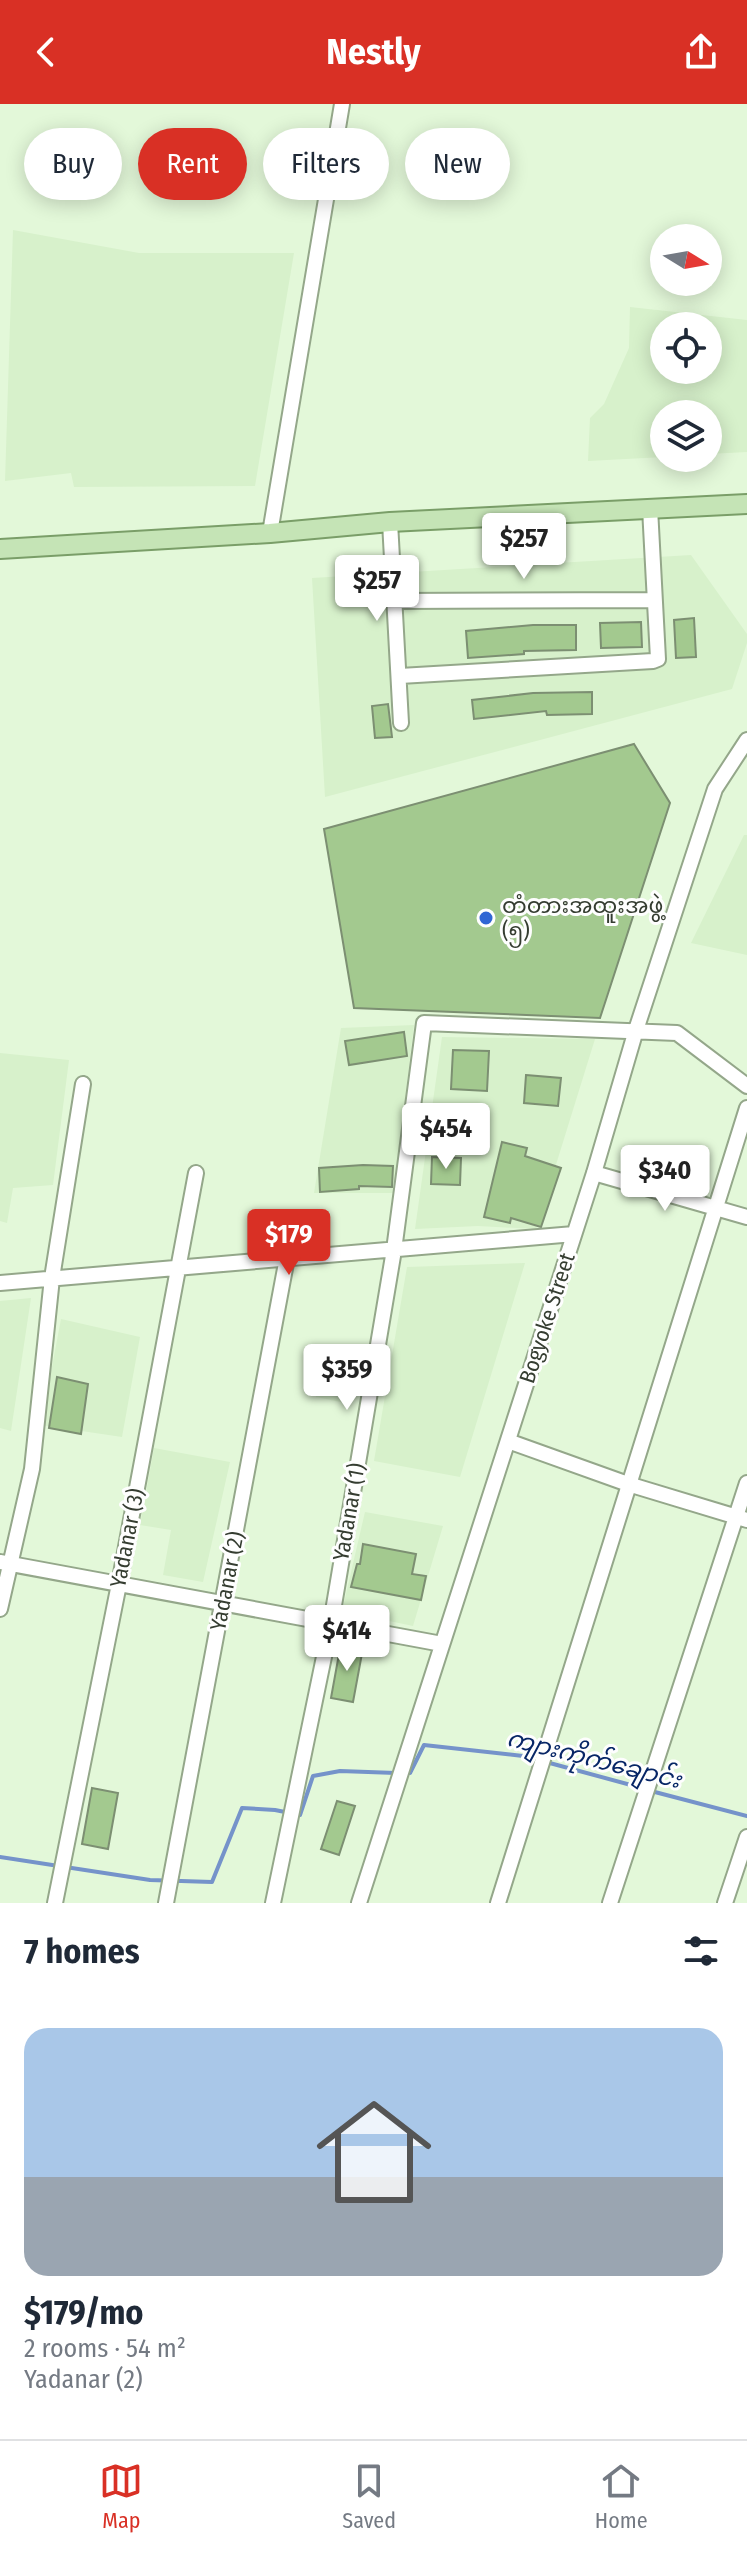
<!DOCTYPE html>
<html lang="en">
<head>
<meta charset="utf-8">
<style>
  :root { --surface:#fff; --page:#f2f2f3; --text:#1f2937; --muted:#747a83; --line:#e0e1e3; --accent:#d93025 }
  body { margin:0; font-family:"Fira Sans Condensed","Noto Sans Myanmar",sans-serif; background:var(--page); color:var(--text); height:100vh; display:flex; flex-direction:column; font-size:30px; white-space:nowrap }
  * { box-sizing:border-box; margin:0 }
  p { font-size:26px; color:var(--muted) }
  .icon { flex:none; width:44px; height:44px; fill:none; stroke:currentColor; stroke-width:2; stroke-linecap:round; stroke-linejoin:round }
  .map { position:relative; height:1799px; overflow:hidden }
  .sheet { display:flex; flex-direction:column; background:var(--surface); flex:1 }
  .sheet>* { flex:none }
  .hud { position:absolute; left:24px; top:24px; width:700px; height:72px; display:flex; gap:16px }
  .needle { width:52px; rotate:101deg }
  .fabs { position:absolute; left:650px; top:120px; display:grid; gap:16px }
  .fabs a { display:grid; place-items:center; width:72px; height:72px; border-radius:50%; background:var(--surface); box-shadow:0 4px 20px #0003; font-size:40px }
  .price { position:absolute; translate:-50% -68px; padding:0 18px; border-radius:8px; background:#fff; color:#222; font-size:26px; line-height:52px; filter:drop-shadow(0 2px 4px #0008) }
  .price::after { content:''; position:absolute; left:50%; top:48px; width:24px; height:18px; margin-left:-12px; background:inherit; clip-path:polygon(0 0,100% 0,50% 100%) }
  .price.active { background:var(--accent); color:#fff }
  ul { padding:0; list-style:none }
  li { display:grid; align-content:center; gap:16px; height:424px; padding:0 24px }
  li+li { border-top:2px solid var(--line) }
  li span { display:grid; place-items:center; height:248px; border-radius:24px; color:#555 }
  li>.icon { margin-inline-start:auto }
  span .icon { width:144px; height:144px; fill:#fffc; stroke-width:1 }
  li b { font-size:34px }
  h2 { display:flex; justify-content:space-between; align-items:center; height:96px; padding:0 24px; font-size:34px }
  .pill { padding:0 28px; border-radius:36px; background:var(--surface); box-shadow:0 4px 20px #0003; font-size:28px; line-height:72px }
  .pill.active { background:var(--accent); color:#fff }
  header { display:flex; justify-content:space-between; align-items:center; height:104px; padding:0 24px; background:var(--accent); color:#fff; font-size:36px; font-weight:700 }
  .menu { display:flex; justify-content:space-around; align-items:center; height:112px; border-top:2px solid var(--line); background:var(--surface); font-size:22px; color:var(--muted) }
  .menu a { display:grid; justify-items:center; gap:4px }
  .menu .active { color:var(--accent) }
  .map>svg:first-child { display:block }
</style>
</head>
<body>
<header><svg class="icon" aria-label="back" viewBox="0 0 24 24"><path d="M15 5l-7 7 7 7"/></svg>Nestly<svg class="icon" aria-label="share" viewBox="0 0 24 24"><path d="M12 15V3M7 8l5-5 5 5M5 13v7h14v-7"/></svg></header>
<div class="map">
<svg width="747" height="1799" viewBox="0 0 747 1799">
  <rect width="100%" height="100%" fill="#e3f8d9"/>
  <path fill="#d7f1cb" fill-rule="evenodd" d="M 13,126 L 139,149 L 294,149 L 255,382 L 74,383 L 71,369 L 5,377 Z
    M 630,203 L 747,216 L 747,348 L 708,350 L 708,310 L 664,310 L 664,353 L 588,357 L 590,314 L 604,300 L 629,244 ZM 664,222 L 708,222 L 708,266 L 664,266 Z
    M 691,451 L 747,530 L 747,539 L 732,585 L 325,693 L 312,474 Z
    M 744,731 L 747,731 L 747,851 L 691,839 Z
    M 414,921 L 394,1089 L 314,1089 L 341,924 Z
    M 442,933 L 595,935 L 536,1125 L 478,1122 L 415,1125 Z
    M 0,949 L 69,956 L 53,1081 L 13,1084 L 7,1119 L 0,1117 Z
    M 525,1159 L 460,1373 L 374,1357 L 407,1163 Z
    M 31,1194 L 11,1327 L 0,1324 L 0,1197 Z
    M 61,1215 L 140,1233 L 122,1333 L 41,1321 Z
    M 325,1243 L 360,1249 L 351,1300 L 316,1293 Z
    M 154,1344 L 230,1358 L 203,1478 L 163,1471 L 171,1426 L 140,1421 Z
    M 365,1408 L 443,1422 L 413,1522 L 342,1507 Z"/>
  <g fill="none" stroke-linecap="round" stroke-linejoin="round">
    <path stroke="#7593ca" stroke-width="4" d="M 546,1658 L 642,1684
      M 405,1669 L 410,1669 L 424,1641 L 523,1652 L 538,1656
      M 651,1687 L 747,1712
      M 0,1753 L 150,1776 L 212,1778 L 242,1704 L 275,1706 L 300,1711 L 313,1672 L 340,1667 L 396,1669"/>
  </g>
  <path fill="#a3c98f" stroke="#7c8f72" stroke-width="2" d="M 694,514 L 696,553 L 676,554 L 674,516 Z
    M 641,518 L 642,543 L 601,544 L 600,519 Z
    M 533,521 L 576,521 L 576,546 L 524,547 L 524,550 L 468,554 L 466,527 Z
    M 592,588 L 592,610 L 547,611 L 546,607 L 474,615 L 472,596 L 533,589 Z
    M 388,600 L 392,633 L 375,634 L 372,602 Z
    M 634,640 L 670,699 L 600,914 L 354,904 L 324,725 Z
    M 404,928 L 407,952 L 349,961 L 345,937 Z
    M 453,946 L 489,947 L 487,987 L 451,985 Z
    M 526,971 L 561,974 L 558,1002 L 524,999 Z
    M 502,1038 L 527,1044 L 525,1052 L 561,1064 L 541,1123 L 511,1114 L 510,1119 L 484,1113 Z
    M 432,1053 L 461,1054 L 460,1081 L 431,1080 Z
    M 363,1061 L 393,1062 L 392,1083 L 359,1082 L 359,1085 L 320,1088 L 319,1064 Z
    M 57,1273 L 88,1280 L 81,1330 L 49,1324 Z
    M 363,1440 L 416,1450 L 412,1470 L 426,1472 L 421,1496 L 351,1483 L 357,1460 L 360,1460 Z
    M 341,1539 L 363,1544 L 353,1598 L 331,1594 Z
    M 92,1684 L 118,1689 L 108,1745 L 82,1740 Z
    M 337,1697 L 355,1702 L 339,1751 L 321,1745 Z"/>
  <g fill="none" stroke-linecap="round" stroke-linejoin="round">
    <defs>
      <path id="minor" d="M 390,418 L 401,619
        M 270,429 L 342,0
        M 394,497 L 654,496
        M 400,572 L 653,557 L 658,555 L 650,404
        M 594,1069 L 747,1113
        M 0,1179 L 574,1130
        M 508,1337 L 628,1380 L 747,1416
        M 0,1458 L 442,1540
        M 0,1505 L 32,1365 L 52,1174 L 83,980
        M 55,1799 L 119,1480 L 196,1069
        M 166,1799 L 287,1154
        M 273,1799 L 331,1519 L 394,1146 L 424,919 L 677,929 L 747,982
        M 359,1799 L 594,1069 L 636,926 L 715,685 L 747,636
        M 498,1799 L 747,1004
        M 610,1799 L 747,1379
        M 725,1799 L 747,1733"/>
      <path id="major" d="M 0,445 L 270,429 L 390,418 L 747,400"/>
    </defs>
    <use href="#minor" stroke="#94a78a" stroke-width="18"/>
    <use href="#major" stroke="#7a9e68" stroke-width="22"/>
    <use href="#minor" stroke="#fff" stroke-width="14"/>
    <use href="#major" stroke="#c5e4b6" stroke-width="18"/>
  </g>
  <circle fill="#3066d4" stroke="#fefefe" stroke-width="3" cx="486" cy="814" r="8"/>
  <g text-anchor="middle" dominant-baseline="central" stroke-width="6" stroke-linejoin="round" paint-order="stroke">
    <g font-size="22" fill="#353d31" stroke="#fefefe" text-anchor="start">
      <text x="502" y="801">တံတားအထူးအဖွဲ့<tspan x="502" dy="25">(၅)</tspan></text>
    </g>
    <g font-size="22" fill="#353d31" stroke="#fefefe">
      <text transform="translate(547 1214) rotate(-72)">Bogyoke Street</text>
      <text transform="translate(349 1408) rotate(-80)">Yadanar (1)</text>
      <text transform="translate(127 1434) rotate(-79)">Yadanar (3)</text>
      <text transform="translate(227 1477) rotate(-79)">Yadanar (2)</text>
    </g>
    <g font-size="24" font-style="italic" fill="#072666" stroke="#fefefe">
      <text transform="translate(594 1655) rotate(14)">ကျားကိုက်ချောင်း</text>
    </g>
  </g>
</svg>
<div class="fabs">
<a><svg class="needle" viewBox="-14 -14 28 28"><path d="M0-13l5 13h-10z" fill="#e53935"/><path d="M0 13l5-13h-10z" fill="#747a83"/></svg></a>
<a><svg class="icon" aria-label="locate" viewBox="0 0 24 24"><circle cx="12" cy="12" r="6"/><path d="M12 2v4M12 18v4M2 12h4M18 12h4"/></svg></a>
<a><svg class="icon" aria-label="layers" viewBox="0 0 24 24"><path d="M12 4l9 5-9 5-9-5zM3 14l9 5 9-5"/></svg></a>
</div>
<b class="price" style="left:524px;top:477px">$257</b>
<b class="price" style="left:377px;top:519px">$257</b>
<b class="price" style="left:446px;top:1067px">$454</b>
<b class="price" style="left:665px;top:1109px">$340</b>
<b class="price active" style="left:289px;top:1173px">$179</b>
<b class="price" style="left:347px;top:1308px">$359</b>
<b class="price" style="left:347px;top:1569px">$414</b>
<div class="hud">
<a class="pill">Buy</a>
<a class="pill active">Rent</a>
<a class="pill">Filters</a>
<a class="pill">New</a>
</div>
</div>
<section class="sheet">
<h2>7 homes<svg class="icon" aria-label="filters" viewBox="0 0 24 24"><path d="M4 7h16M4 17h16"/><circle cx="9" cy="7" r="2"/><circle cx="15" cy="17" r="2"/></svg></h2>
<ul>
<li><span style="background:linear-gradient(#a9c7e8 60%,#9aa5b1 0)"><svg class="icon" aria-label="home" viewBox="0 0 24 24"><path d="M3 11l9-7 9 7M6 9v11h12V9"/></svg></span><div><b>$179/mo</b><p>2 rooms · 54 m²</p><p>Yadanar (2)</p></div></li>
</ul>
</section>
<nav class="menu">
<a class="active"><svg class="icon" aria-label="map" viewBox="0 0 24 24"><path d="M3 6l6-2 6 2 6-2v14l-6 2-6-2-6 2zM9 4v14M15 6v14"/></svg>Map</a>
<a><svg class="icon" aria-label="saved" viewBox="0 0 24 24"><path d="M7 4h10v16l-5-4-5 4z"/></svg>Saved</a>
<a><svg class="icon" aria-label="home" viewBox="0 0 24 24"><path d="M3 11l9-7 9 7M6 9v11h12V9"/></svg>Home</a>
</nav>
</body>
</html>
